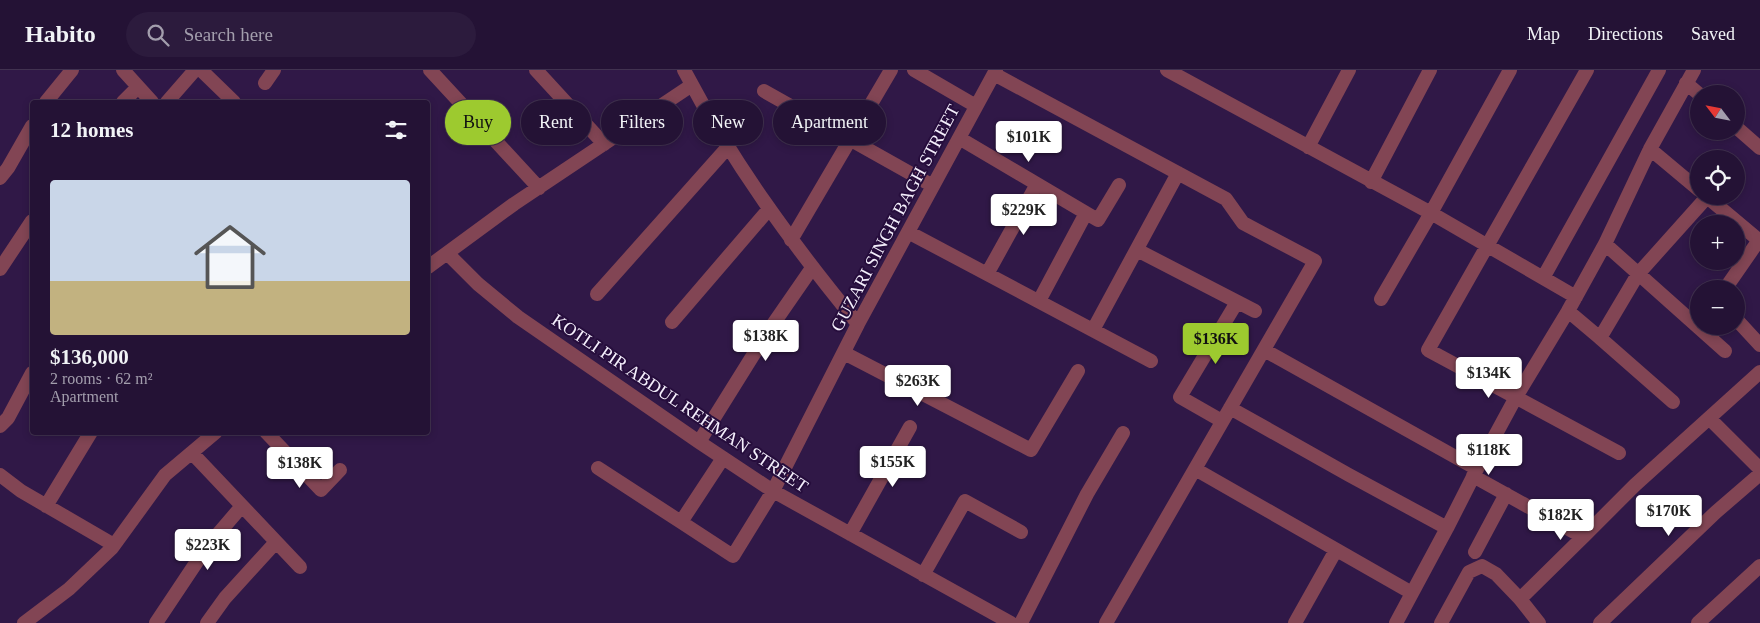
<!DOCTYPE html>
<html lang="en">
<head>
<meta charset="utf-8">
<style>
  :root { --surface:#241235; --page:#2c1b3d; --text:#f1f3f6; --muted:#a39ead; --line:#413250; --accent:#9dca2f }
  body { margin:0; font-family:"Times New Roman",serif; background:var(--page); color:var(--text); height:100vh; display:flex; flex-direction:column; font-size:19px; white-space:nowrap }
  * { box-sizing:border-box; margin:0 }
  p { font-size:16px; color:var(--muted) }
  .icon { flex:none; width:28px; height:28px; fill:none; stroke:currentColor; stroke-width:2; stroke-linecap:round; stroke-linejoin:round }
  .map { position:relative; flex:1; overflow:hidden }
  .drawer { position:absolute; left:30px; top:30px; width:400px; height:335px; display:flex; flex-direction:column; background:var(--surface); border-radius:5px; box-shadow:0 2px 8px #0003,0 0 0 1px var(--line) }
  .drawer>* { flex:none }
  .hud { position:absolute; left:445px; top:30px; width:475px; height:45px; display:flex; gap:10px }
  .needle { width:32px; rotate:302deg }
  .fabs { position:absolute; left:1690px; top:15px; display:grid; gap:10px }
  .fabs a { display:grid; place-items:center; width:55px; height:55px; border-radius:50%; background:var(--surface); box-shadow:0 2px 8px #0003,0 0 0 1px var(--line); font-size:25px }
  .price { position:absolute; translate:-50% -42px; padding:0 11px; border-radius:5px; background:#fff; color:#222; font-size:16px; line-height:32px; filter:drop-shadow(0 1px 2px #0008) }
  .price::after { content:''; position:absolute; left:50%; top:30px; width:15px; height:11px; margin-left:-8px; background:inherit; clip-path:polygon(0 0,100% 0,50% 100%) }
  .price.selected { background:var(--accent); color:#111 }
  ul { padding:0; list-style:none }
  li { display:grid; align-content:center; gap:10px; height:265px; padding:0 20px }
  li+li { border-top:1px solid var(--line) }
  li span { display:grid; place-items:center; height:155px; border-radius:5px; color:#555 }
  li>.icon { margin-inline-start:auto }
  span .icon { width:90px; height:90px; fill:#fffc; stroke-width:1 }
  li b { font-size:21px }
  h2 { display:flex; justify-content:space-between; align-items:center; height:60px; padding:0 20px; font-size:21px }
  .pill { padding:0 18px; border-radius:22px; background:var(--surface); box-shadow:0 2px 8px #0003,0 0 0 1px var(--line); font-size:18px; line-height:45px }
  .pill.selected { background:var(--accent); color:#111 }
  header { display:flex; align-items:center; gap:30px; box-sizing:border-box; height:70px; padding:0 25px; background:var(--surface); border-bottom:1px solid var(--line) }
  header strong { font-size:24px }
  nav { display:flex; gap:28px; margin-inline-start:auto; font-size:18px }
  .search { width:350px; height:45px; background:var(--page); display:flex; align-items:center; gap:12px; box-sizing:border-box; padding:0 18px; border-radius:28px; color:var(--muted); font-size:19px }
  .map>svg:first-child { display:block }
</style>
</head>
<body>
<header>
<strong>Habito</strong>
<div class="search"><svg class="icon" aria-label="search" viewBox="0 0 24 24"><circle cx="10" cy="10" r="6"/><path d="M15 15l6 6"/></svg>Search here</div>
<nav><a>Map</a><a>Directions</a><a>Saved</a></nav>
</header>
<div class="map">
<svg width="1760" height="553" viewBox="0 0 1760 553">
  <rect width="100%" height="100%" fill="#301847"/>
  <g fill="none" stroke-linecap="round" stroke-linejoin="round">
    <path stroke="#824554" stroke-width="14" d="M 123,0 L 152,32
      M 201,0 L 234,32
      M 430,0 L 539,118
      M 536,0 L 604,74
      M 684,0 C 732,92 793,175 858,254
      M 914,0 L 976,36
      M 1167,0 L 1431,143 L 1576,227
      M 1587,0 L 1428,280 L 1619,383
      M 994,4 L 1226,129 L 1243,153 L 1315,191 L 1106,553
      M 265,13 L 274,0
      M 1686,13 L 1699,24
      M 764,21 L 933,116
      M 46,32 L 72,0
      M 123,32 L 138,17
      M 167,32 L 195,0
      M 1736,57 L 1760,78
      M 959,68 L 1086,143
      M 1308,77 L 1349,0
      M 1650,79 L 1699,120
      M 0,108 L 8,98 L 32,56
      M 1371,112 L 1430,0
      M 1706,126 L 1760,171
      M 908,162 L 1151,291
      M 791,170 L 891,0
      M 1605,174 L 1725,281
      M 1137,180 L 1255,241
      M 447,183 L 478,214 L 518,247 L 699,372 L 773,421 L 1011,553
      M 428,197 L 514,134 L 692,15
      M 0,199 L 32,151
      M 987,204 L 1037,114
      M 1543,208 L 1659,0
      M 1725,219 L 1759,170
      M 597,224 L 728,77
      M 1381,229 L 1431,143 L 1510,0
      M 1039,231 L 1086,143 L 1098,150 L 1119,115
      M 1568,241 L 1600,268
      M 1736,249 L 1760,275
      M 672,252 L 769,139
      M 1093,260 L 1178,103
      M 1264,280 L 1477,399 L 1447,458
      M 844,283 L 1031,380 L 1078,301
      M 1673,332 L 1600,268 L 1638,204 L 1707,127
      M 1230,338 L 1349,405 L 1447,458 L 1396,553
      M 1709,348 L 1760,399
      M 1222,351 L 1180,327 L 1237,232
      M 0,356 L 8,348 L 32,303
      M 266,362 L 321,420 L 340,400
      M 699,372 L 767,263 L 812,198
      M 192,383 L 300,497
      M 723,388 L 681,452 L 733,486 L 773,421 L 858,254 L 996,0
      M 598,398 L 681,452
      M 1195,399 L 1412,523
      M 1477,399 L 1516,327 L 1568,241 L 1605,174 L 1650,79 L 1694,0
      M 0,405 L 21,421 L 114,475
      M 1473,406 L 1583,467 L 1635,415 L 1760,302
      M 46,436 L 91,362
      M 850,464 L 910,357
      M 1475,482 L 1506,424
      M 923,505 L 965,431 L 1021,462
      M 1520,529 L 1583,467
      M 24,553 L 69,519 L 112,478 L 165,405 L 216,362
      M 156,553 L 206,478 L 242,436
      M 207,553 L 225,528 L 276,472
      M 1021,553 L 1087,424 L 1123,363
      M 1295,553 L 1336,480
      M 1441,553 L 1469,502 L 1482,496 L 1496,504 L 1520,529 L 1539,553
      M 1600,553 L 1716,442 L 1760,404
      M 1698,553 L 1760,496"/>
  </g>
  <g text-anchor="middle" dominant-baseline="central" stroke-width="4" stroke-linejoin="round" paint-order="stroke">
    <g font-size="18" fill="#f4effc" stroke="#260d3c">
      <text transform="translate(895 148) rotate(-62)">GUZARI SINGH BAGH STREET</text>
      <text transform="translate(680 333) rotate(34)">KOTLI PIR ABDUL REHMAN STREET</text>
    </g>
  </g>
</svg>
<div class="fabs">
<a><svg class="needle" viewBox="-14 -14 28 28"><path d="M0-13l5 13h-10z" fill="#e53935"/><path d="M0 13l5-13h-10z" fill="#a39ead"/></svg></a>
<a><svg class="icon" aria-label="locate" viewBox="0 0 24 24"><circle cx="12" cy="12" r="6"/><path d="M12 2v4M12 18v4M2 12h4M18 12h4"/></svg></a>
<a>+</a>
<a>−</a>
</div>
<b class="price" style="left:1029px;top:93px">$101K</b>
<b class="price" style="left:1024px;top:166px">$229K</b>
<b class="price" style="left:766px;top:292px">$138K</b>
<b class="price selected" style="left:1216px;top:295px">$136K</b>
<b class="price" style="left:1489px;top:329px">$134K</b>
<b class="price" style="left:918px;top:337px">$263K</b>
<b class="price" style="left:1489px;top:406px">$118K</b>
<b class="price" style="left:893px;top:418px">$155K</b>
<b class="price" style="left:300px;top:419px">$138K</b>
<b class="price" style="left:1669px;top:467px">$170K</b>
<b class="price" style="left:1561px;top:471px">$182K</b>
<b class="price" style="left:208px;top:501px">$223K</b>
<div class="hud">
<a class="pill selected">Buy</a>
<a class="pill">Rent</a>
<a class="pill">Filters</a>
<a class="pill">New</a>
<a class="pill">Apartment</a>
</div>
<section class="drawer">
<h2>12 homes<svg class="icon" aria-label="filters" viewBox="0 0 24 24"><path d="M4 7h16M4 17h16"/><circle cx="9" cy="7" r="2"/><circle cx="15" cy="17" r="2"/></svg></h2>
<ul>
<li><span style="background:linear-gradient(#c9d6e8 65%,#c2b280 0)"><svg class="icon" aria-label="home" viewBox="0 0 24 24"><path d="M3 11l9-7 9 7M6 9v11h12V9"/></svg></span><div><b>$136,000</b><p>2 rooms · 62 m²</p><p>Apartment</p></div></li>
</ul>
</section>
</div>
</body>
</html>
